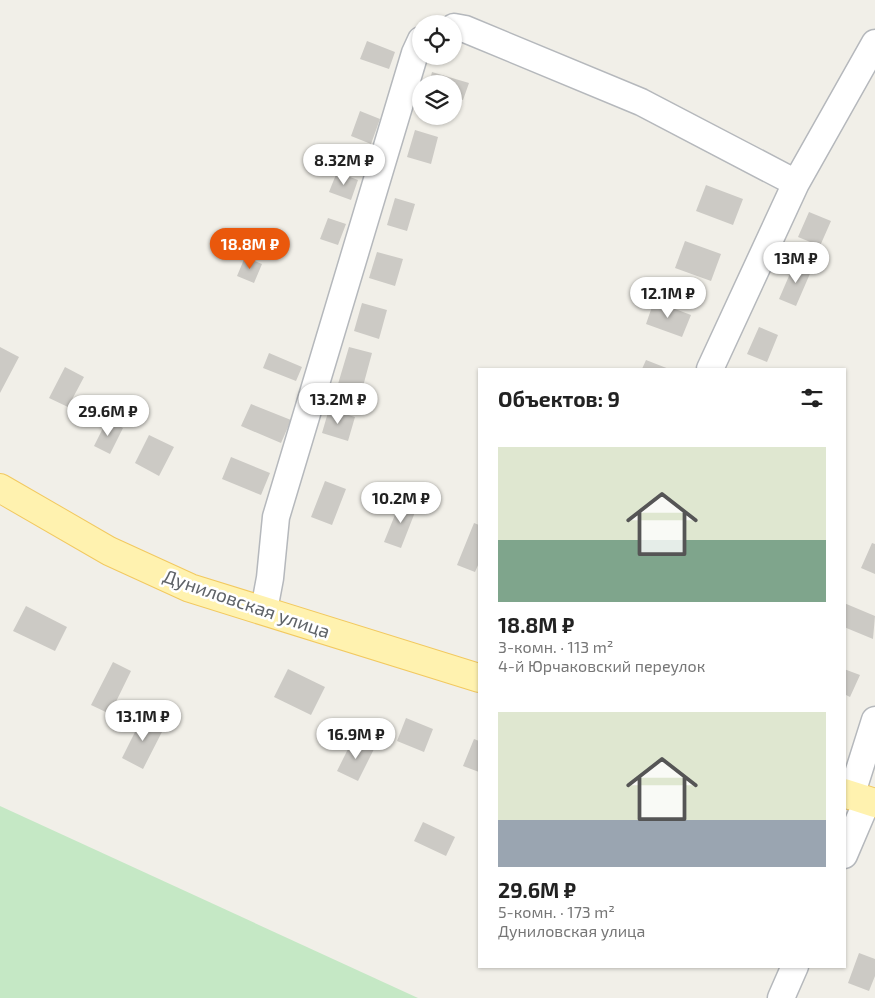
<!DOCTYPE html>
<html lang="ru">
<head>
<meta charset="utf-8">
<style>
  :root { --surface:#fff; --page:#f2f2f2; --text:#222; --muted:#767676; --accent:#ea580c }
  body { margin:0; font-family:"Exo 2",sans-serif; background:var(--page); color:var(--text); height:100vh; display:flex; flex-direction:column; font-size:19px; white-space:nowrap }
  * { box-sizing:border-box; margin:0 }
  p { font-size:16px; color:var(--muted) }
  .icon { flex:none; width:28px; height:28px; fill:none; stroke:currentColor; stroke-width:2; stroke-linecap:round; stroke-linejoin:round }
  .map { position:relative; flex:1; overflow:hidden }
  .sheet { position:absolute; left:478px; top:368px; width:368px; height:600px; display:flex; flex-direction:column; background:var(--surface); border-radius:0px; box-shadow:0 1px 4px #0004 }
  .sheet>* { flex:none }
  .tools { position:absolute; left:412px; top:15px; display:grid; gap:10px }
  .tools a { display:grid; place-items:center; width:50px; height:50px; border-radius:50%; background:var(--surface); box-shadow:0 1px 4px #0004; font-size:25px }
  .price { position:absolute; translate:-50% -42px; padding:0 11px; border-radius:18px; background:#fff; color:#222; font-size:16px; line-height:32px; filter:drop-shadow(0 1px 2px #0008) }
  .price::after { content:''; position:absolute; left:50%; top:30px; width:15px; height:11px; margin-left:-8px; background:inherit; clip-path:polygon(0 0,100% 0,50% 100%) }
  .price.current { background:var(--accent); color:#fff }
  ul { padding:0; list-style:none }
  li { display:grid; align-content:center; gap:10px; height:265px; padding:0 20px }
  li span { display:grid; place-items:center; height:155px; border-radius:0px; color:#555 }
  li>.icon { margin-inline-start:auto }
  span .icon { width:90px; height:90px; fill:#fffc; stroke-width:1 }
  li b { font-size:21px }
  h2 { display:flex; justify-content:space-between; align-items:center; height:60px; padding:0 20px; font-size:21px }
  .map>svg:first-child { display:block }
</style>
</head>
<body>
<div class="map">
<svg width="875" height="998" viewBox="0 0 875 998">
  <rect width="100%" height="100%" fill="#f1efe8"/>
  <path fill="#c5e8c5" d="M 0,806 L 418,998 L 0,998 Z"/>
  <path fill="#cccac5" d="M 367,41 L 395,52 L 389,69 L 360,59 Z
    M 432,72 L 469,83 L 463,100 L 454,98 L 454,84 L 429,84 Z
    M 360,111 L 380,119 L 371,144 L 351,136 Z
    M 415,130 L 438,137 L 431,164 L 407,157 Z
    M 337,172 L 358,180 L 351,200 L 329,192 Z
    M 706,185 L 743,199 L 733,225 L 696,211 Z
    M 395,198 L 415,204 L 407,231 L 387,225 Z
    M 809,212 L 831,221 L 820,246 L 798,237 Z
    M 328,218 L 346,224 L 338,245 L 320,239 Z
    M 685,241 L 721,254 L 711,281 L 675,268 Z
    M 377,252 L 403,259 L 395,286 L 369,278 Z
    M 245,257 L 262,264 L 254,283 L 237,276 Z
    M 795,262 L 812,269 L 796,306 L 779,299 Z
    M 654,301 L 691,315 L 682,337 L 646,324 Z
    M 362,303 L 387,310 L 379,339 L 354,331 Z
    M 759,327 L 778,335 L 767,362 L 747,354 Z
    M 0,347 L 19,357 L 0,393 Z
    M 349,347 L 372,353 L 362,390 L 338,384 Z
    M 269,353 L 302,367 L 296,381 L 263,368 Z
    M 646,360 L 669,369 L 642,369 Z
    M 65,367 L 84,377 L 68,407 L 49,398 Z
    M 251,404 L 291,420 L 281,443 L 241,426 Z
    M 329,409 L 355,417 L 348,441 L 322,433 Z
    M 107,420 L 123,428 L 110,454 L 94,446 Z
    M 149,435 L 174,447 L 159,476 L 135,463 Z
    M 231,457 L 270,473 L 261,495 L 222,479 Z
    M 325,481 L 346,489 L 332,525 L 311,517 Z
    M 401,500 L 417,507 L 401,548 L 384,542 Z
    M 474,523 L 479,525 L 479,563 L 475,572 L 457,565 Z
    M 872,543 L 875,544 L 875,574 L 861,568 Z
    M 844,603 L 875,616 L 873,639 L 844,627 Z
    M 26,606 L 67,627 L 55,651 L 13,631 Z
    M 113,662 L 131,671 L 110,714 L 91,705 Z
    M 288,669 L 325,687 L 311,715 L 274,697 Z
    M 844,669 L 860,675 L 850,697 L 844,694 Z
    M 143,716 L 165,726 L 143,769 L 122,758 Z
    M 406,718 L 433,729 L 424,752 L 397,741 Z
    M 353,739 L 374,749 L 358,781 L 337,771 Z
    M 474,739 L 479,741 L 479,772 L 463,766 Z
    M 423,822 L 455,837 L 446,856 L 414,841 Z
    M 859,953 L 875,959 L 875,976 L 869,991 L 848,983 Z"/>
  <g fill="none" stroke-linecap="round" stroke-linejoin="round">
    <defs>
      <path id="minor" d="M 454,27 L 465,29 L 641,102 L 796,183
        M 710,369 L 796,183 L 875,43
        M 264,610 L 270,578 L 276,517 L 415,53 L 421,40
        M 851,796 L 875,720
        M 844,855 L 867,801
        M 781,998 L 795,966"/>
      <path id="major" d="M 0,488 L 109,551 L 190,588 L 479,678
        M 844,793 L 875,803"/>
    </defs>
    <use href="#minor" stroke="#b5b8bc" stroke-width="29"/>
    <use href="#major" stroke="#f2c960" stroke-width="30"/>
    <use href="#minor" stroke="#fff" stroke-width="26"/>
    <use href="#major" stroke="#fff2af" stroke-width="28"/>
  </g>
  <g text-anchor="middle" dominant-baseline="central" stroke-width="5" stroke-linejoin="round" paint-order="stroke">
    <g font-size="19" fill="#5f6368" stroke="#fff">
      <text transform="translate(247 603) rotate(19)">Дуниловская улица</text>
    </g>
  </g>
</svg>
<div class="tools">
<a><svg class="icon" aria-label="locate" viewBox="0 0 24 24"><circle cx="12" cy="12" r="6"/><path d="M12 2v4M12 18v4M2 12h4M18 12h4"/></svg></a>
<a><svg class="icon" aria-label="layers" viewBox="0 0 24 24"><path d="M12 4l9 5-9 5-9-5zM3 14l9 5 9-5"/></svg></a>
</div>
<b class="price" style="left:344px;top:186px">8.32M ₽</b>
<b class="price current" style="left:250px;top:270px">18.8M ₽</b>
<b class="price" style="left:796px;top:284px">13M ₽</b>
<b class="price" style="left:668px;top:319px">12.1M ₽</b>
<b class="price" style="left:338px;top:425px">13.2M ₽</b>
<b class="price" style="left:108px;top:437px">29.6M ₽</b>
<b class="price" style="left:401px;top:524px">10.2M ₽</b>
<b class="price" style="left:143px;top:742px">13.1M ₽</b>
<b class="price" style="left:356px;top:760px">16.9M ₽</b>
<section class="sheet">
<h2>Объектов: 9<svg class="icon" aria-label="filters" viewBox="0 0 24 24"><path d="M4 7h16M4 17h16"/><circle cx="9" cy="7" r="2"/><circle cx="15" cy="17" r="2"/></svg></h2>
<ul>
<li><span style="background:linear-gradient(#dfe7d0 60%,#7fa58c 0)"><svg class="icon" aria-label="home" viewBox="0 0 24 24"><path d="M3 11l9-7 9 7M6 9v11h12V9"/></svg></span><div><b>18.8M ₽</b><p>3-комн. · 113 m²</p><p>4-й Юрчаковский переулок</p></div></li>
<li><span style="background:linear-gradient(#dfe7d0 70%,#9aa5b1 0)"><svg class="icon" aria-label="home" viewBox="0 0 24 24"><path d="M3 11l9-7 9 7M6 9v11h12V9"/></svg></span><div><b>29.6M ₽</b><p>5-комн. · 173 m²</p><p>Дуниловская улица</p></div></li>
</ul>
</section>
</div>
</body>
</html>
